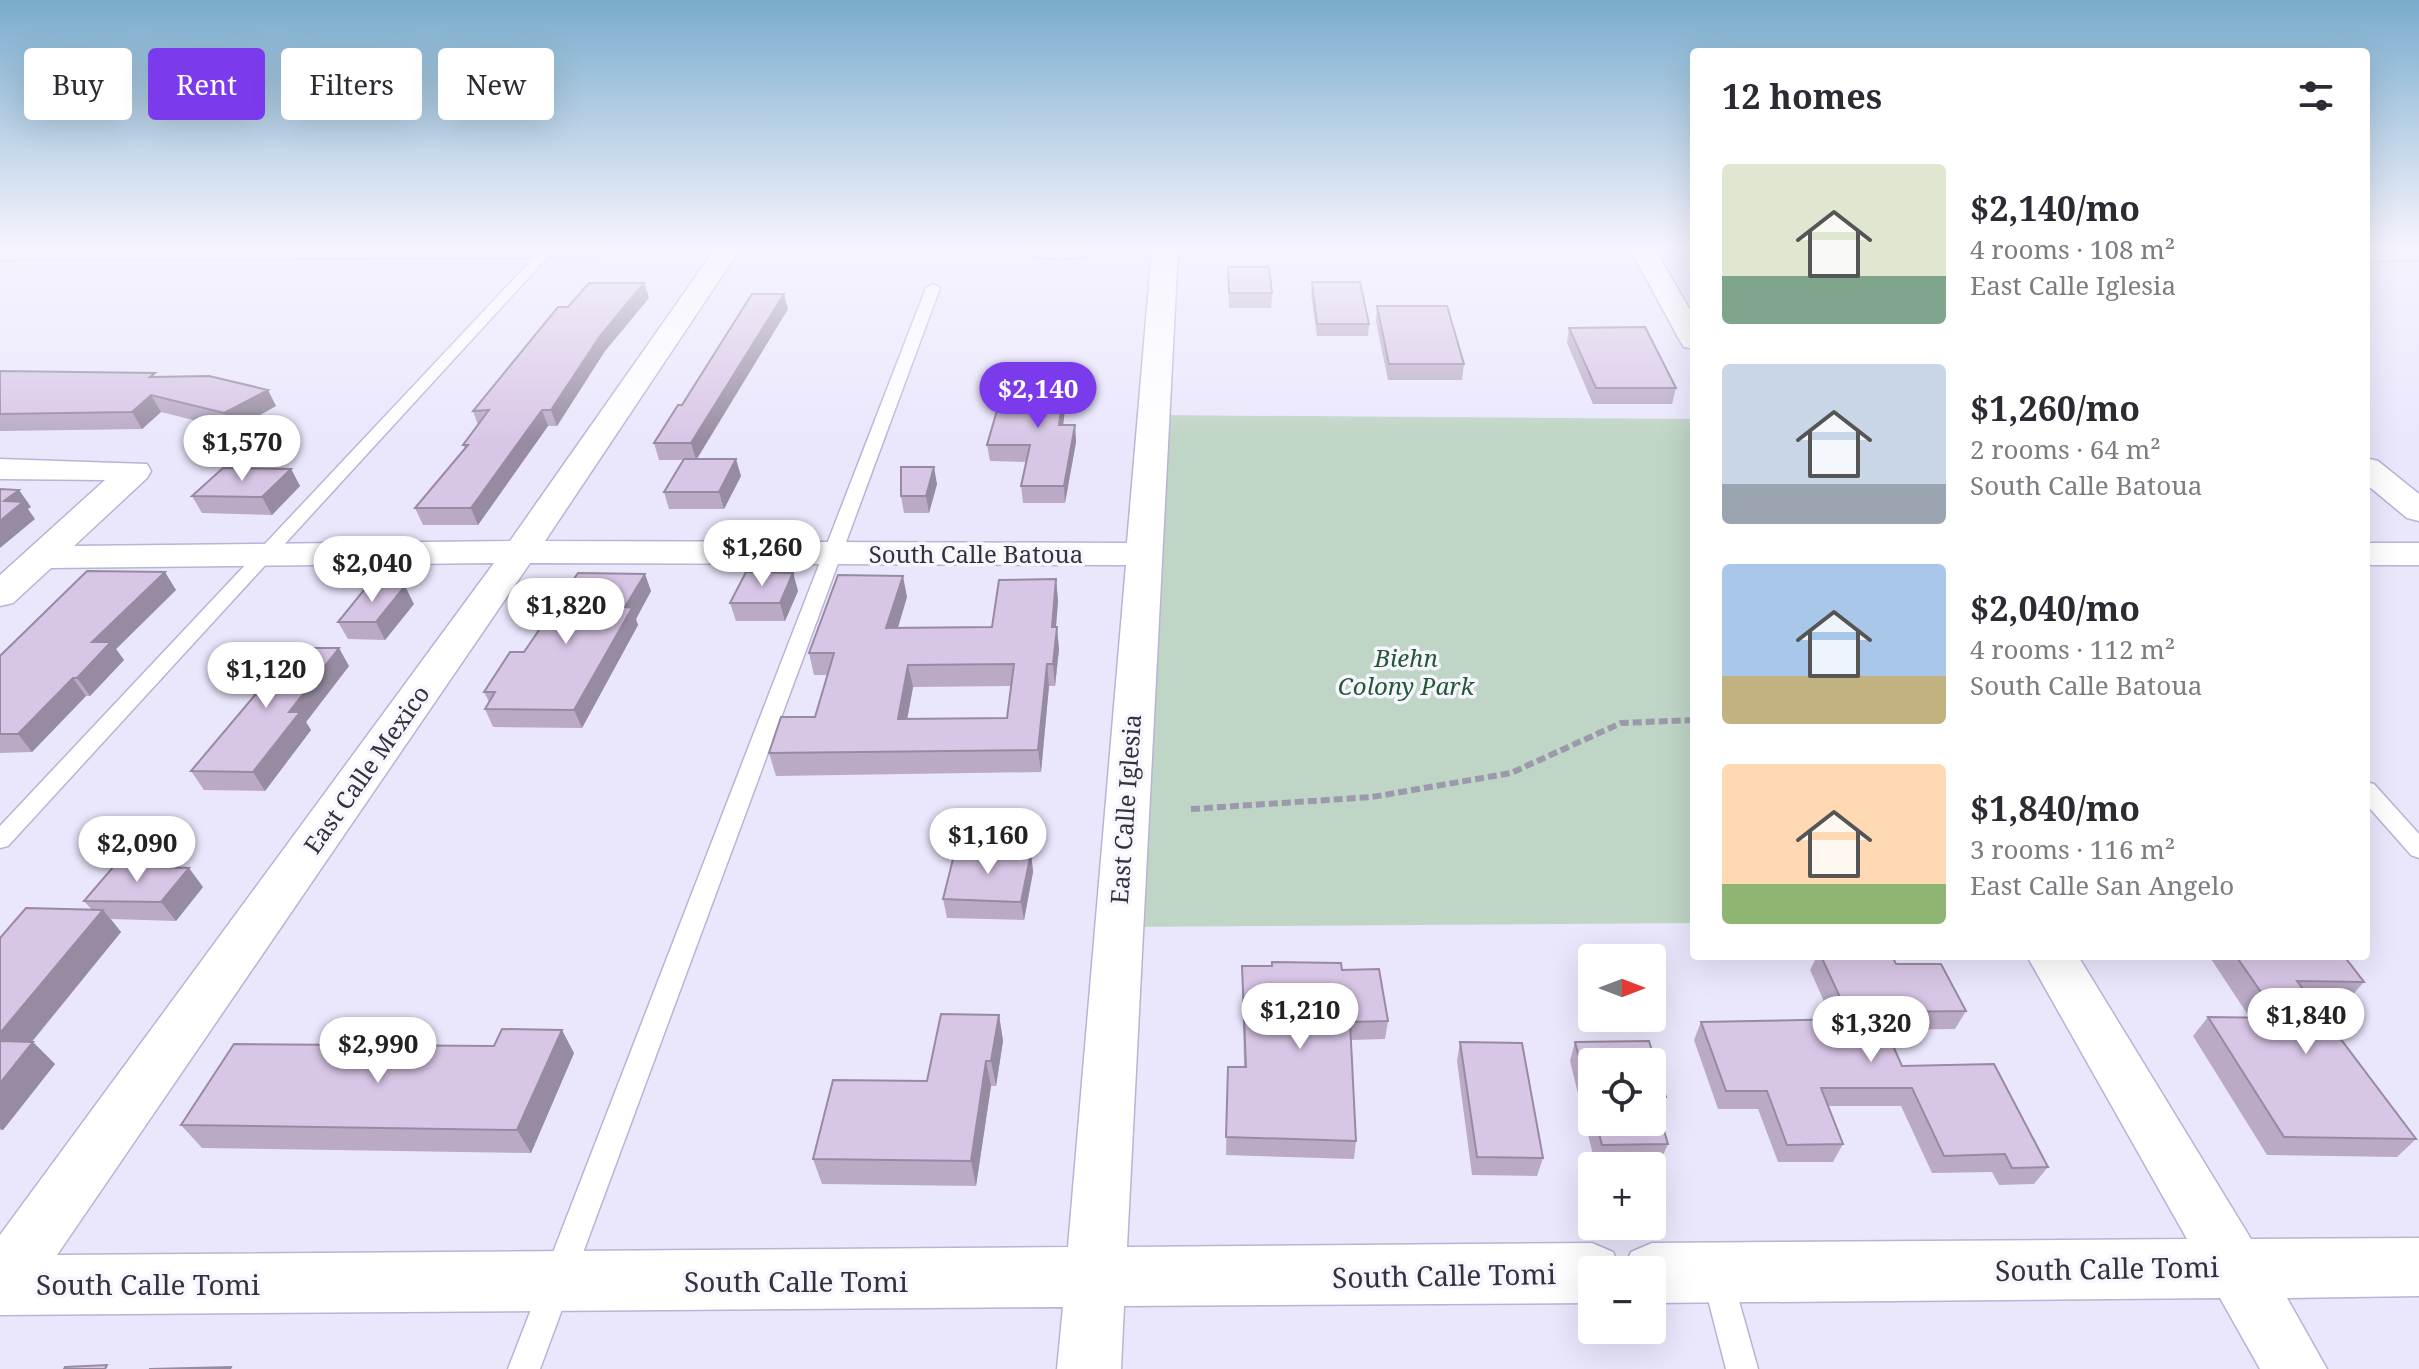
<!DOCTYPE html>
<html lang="en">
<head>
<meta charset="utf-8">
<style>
  :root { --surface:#fff; --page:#f7f7f7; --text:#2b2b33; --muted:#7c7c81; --accent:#7c3aed }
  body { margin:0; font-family:"Noto Serif",serif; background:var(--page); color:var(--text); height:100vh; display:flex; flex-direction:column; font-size:30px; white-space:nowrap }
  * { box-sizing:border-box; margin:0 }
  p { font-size:26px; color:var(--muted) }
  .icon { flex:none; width:44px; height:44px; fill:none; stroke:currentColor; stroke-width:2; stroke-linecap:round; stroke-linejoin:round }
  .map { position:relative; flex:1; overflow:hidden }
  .sheet { position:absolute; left:1690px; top:48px; width:680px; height:912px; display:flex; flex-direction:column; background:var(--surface); border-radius:8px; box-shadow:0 8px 32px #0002 }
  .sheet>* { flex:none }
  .banner { position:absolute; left:24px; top:48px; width:760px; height:72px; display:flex; gap:16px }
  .needle { width:52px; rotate:90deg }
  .fabs { position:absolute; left:1578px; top:944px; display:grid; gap:16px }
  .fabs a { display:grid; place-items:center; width:88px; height:88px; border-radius:8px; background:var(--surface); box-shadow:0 8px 32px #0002; font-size:40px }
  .price { position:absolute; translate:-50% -68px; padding:0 18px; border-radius:28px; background:#fff; color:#222; font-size:26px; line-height:52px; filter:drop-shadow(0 2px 4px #0008) }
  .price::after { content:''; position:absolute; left:50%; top:48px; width:24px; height:18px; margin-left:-12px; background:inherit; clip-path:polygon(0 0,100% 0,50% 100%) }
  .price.current { background:var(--accent); color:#fff }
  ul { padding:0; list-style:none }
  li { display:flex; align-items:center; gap:24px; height:200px; padding:0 32px }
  li span { display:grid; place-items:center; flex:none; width:224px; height:160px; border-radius:8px; color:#555 }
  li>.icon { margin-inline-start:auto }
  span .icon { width:96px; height:96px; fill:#fffc; stroke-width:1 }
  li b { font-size:34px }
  h2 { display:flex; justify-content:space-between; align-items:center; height:96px; padding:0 32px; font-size:34px }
  .pill { padding:0 28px; border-radius:8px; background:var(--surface); box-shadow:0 8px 32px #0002; font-size:28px; line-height:72px }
  .pill.current { background:var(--accent); color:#fff }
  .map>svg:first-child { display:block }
</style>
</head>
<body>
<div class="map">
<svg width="2419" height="1369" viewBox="0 0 2419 1369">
  <rect width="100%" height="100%" fill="#eae7fd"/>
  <path fill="#bfd5c5" d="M 1153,415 L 1694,419 L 1694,923 L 1118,927 Z"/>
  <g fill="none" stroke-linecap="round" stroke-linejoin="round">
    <defs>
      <path id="lane" d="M 542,249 L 555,249 L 8,846 L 0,848 L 0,826 Z
        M 933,284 L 940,288 L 540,1369 L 508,1369 L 926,288 Z
        M 2366,782 L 2374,784 L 2419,834 L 2419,858 L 2411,855 L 2366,804 Z
        M 1717,1261 L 1728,1265 L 1732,1276 L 1758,1369 L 1726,1369 L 1702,1276 L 1706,1265 Z"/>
      <path id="street" d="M 715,249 L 740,249 L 545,541 L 1127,543 L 1152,249 L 1178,249 L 1127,1247 L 1592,1243 L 1613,1252 L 1621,1270 L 1592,1270 L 1592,1303 L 1124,1306 L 1121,1369 L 1057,1369 L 1063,1307 L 0,1315 L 0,1235 L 494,563 L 51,568 L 13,603 L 0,606 L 0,575 L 105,480 L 0,479 L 0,459 L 147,464 L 151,471 L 147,478 L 74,546 L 510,541 ZM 530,563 L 1126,565 L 1068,1247 L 57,1255 Z
        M 1630,249 L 1655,249 L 1694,317 L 1694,349 L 1684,347 L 1680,341 Z
        M 2366,458 L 2378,461 L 2419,494 L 2419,521 L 2407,518 L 2366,484 Z
        M 2366,543 L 2419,543 L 2419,565 L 2366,565 Z
        M 2027,956 L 2078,956 L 2251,1239 L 2419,1238 L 2419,1296 L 2287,1298 L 2327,1369 L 2260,1369 L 2220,1298 L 1652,1303 L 1652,1270 L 1623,1270 L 1631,1252 L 1652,1243 L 2187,1239 Z"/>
      <path id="secondary" d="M 0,249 L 604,249 L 600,255 L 590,257 L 0,260 Z
        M 1023,249 L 1096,249 L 1092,255 C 1072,260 1047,260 1027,255 Z
        M 2366,249 L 2419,249 L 2419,260 L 2366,261 Z"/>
    </defs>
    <use href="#lane" stroke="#b9b3d5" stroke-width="3"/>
    <use href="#street" stroke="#b9b3d5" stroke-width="3"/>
    <use href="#secondary" stroke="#b9b3d5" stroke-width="3"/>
    <path stroke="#9c99ac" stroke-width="6" stroke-dasharray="9 4" stroke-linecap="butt" d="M 1191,809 L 1372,797 L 1511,773 L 1621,723 L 1694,720"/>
    <use href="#lane" fill="#fff" fill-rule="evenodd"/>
    <use href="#street" fill="#fff" fill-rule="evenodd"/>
    <use href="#secondary" fill="#f7e4d5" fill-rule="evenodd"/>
  </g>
  <path fill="#baaac6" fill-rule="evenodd" d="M 1228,267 L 1272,293 L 1271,308 L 1229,308 Z
    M 1312,282 L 1369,324 L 1368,336 L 1317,336 L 1311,294 Z
    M 644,283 L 649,298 L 605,351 L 557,426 L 548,426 L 478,525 L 423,525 L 415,508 L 465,448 L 463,445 L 478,425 L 473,411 Z
    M 1377,306 L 1464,364 L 1462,380 L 1388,380 L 1376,322 Z
    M 788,309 L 697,459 L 741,476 L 724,509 L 669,509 L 664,492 L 684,460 L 659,460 L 654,443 L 682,405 Z
    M 1569,328 L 1676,388 L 1672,404 L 1593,404 L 1567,343 Z
    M 0,371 L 157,377 L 276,406 L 233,430 L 161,412 L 142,429 L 0,431 Z
    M 1068,387 L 1063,425 L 1075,425 L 1076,442 L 1065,503 L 1023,503 L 1021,486 L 1026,462 L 990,461 L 987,445 L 1026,407 Z
    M 291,469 L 300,486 L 272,515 L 202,513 L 192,496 Z
    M 937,484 L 929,513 L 904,513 L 901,496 Z
    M 793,573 L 798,591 L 785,621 L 736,621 L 730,603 Z
    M 1056,579 L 1058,601 L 1056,627 L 1059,649 L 1055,686 L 1049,686 L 1041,772 L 776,776 L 769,753 L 815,717 L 827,675 L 814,675 L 809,653 L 907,597 L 898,628 L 992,627 ZM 1011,686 L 1007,718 L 907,719 L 913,687 Z
    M 176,590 L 116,649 L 124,660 L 90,696 L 86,696 L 32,752 L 0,753 L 0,656 Z
    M 651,591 L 636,619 L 638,625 L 582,728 L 493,727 L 485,709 L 489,702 L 484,692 L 524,652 Z
    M 414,604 L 385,640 L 348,639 L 338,622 Z
    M 349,666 L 306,722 L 311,730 L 265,791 L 204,790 L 191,771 L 254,696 L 246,681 Z
    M 1031,853 L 1033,872 L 1024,920 L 947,918 L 943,899 Z
    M 203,887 L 176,921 L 111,919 L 121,932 L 32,1042 L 55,1064 L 3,1130 L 0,1130 L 0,938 L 92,910 L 84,901 Z
    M 1817,956 L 1892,956 L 1896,964 L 1966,1011 L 1955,1029 L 1886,1030 L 1902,1066 L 2048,1167 L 2034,1184 L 1999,1185 L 1992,1172 L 1932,1173 L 1901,1106 L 1828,1106 L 1843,1144 L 1833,1162 L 1778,1162 L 1758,1109 L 1718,1109 L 1694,1040 L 1701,1022 L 1832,1019 L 1810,970 Z
    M 2214,956 L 2344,956 L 2364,982 L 2347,1001 L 2311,1000 L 2416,1139 L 2397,1157 L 2267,1155 L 2193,1036 L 2208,1017 L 2250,1018 L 2211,959 Z
    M 1242,966 L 1342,970 L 1388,1021 L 1385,1039 L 1351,1040 L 1356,1141 L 1354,1159 L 1226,1155 L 1228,1067 L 1244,1067 Z
    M 999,1015 L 1003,1041 L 996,1086 L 991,1086 L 976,1186 L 822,1184 L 813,1159 L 927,1081 Z
    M 1460,1042 L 1543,1158 L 1537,1176 L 1472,1175 L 1457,1061 Z
    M 1575,1042 L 1666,1097 L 1659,1114 L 1668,1144 L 1660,1162 L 1595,1163 L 1570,1061 ZM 1592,1062 L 1652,1122 L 1592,1122 Z
    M 494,1046 L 574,1053 L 531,1153 L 202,1148 L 181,1125 Z"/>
  <path fill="#978ba1" d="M 644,283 L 649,298 L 605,351 L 557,426 L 551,410 L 600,336 Z
    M 784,294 L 788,309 L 696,460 L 691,443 Z
    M 1066,371 L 1068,387 L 1061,441 L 1059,425 Z
    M 268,390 L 276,406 L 233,430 L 224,413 Z
    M 151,395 L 161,412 L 142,429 L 132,412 Z
    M 542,410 L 548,426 L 478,525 L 471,508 Z
    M 1075,425 L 1076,442 L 1065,503 L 1064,486 Z
    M 736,459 L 741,476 L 724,509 L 719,492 Z
    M 934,467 L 937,484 L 929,513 L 926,496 Z
    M 291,469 L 300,486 L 272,515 L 262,497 Z
    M 19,490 L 31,507 L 28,509 L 35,519 L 0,548 L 0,521 L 4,501 Z
    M 165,572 L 176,590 L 116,649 L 124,660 L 90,696 L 77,678 L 92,642 Z
    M 793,573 L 798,591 L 785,621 L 780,603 Z
    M 645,574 L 651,591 L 636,619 L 638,625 L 582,728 L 574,710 L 625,607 Z
    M 903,576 L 907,597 L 891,650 L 886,628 Z
    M 1056,579 L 1058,601 L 1054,649 L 1052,627 Z
    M 405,586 L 414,604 L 385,640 L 376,622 Z
    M 1057,627 L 1059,649 L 1055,686 L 1053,664 Z
    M 339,648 L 349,666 L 306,722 L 311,730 L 265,791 L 253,772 L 289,712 Z
    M 1047,664 L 1049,686 L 1041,772 L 1038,750 Z
    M 908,665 L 913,687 L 903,742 L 898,719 Z
    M 73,678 L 86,696 L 32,752 L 18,734 Z
    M 1031,853 L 1033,872 L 1024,920 L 1021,902 Z
    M 189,868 L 203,887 L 176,921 L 161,902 Z
    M 103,910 L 121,932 L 15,1062 L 0,1047 L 0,1033 Z
    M 999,1015 L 1003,1041 L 996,1086 L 991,1061 Z
    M 562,1030 L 574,1053 L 531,1153 L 517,1130 Z
    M 33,1042 L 55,1064 L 3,1130 L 0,1128 L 0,1083 Z
    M 986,1061 L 991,1086 L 976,1186 L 971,1161 Z"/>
  <path fill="#d8c6e6" stroke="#978ba1" stroke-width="2" fill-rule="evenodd" d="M 1228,267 L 1269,267 L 1272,293 L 1229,293 Z
    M 1312,282 L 1360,282 L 1369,324 L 1317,324 Z
    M 589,283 L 644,283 L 600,336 L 551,410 L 542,410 L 471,508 L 415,508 L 468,445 L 463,445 L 489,410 L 473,411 L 558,307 L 568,307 Z
    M 752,294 L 784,294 L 691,443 L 654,443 L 678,405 L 682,405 Z
    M 1377,306 L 1447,306 L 1464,364 L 1389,364 Z
    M 1645,327 L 1676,388 L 1596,388 L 1569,328 Z
    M 0,371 L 155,373 L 150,377 L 209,376 L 268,390 L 224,413 L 151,395 L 132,412 L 0,414 Z
    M 1032,371 L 1066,371 L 1059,425 L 1075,425 L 1064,486 L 1021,486 L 1030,445 L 987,445 L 998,407 L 1026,407 Z
    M 684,459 L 736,459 L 719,492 L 664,492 Z
    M 901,467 L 934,467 L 926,496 L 901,496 Z
    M 223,468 L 291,469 L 262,497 L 192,496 Z
    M 0,489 L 19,490 L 4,501 L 23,502 L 0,521 Z
    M 87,571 L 165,572 L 92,642 L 111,642 L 77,678 L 73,678 L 18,734 L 0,734 L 0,656 Z
    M 746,572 L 793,573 L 780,603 L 730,603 Z
    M 578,573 L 645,574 L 625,607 L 632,608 L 574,710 L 485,709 L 495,692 L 484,692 L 510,652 L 524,652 Z
    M 838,575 L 903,576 L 886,628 L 992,627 L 999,580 L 1056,579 L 1052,627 L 1057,627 L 1053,664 L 1047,664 L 1038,750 L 769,753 L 781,717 L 815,717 L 834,653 L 809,653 ZM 1014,664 L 1007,718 L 898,719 L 908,665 Z
    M 368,585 L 405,586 L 376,622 L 338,622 Z
    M 274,648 L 339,648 L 289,712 L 300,712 L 253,772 L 191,771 L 266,682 L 246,681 Z
    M 955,851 L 1031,853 L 1021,902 L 943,899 Z
    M 114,866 L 189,868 L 161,902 L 84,901 Z
    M 26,908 L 103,910 L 0,1033 L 0,938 Z
    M 1821,956 L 1892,956 L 1896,964 L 1941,964 L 1966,1011 L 1878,1012 L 1902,1066 L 1994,1064 L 2048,1167 L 2012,1168 L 2005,1154 L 1944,1156 L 1912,1088 L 1821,1088 L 1843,1144 L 1787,1145 L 1767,1091 L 1726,1091 L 1701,1022 L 1850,1019 Z
    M 2236,956 L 2344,956 L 2364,982 L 2297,981 L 2416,1139 L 2284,1137 L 2208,1017 L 2279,1018 Z
    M 1272,962 L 1341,963 L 1342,970 L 1379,969 L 1388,1021 L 1350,1022 L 1356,1141 L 1226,1137 L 1228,1067 L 1246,1067 L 1242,966 L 1272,966 Z
    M 941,1014 L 999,1015 L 991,1061 L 986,1061 L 971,1161 L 813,1159 L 833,1080 L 927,1081 Z
    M 502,1029 L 562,1030 L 517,1130 L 181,1125 L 234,1044 L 494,1046 Z
    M 0,1041 L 33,1042 L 0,1083 Z
    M 1649,1041 L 1666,1097 L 1654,1097 L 1668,1144 L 1602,1145 L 1596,1122 L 1652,1122 L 1652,1062 L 1592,1062 L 1592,1108 L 1575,1042 Z
    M 1460,1042 L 1522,1043 L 1543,1158 L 1477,1157 Z
    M 107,1365 L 105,1369 L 64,1369 L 65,1367 Z
    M 231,1367 L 230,1369 L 149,1369 Z"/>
  <linearGradient id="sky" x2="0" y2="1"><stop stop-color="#79accc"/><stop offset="0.56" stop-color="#f6f4fe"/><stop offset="1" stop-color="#f6f4fe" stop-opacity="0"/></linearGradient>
  <rect width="2419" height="441" fill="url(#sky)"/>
  <g text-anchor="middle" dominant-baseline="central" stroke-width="7" stroke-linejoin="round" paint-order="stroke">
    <g font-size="24" fill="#33313e" stroke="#f7f6fe">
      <text x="976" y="553">South Calle Batoua</text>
      <text transform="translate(366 769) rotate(-55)">East Calle Mexico</text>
      <text transform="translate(1125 809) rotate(-86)">East Calle Iglesia</text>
    </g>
    <g font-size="24" font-style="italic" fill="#245737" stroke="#f7f6fe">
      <text x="1406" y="657">Biehn<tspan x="1406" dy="28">Colony Park</tspan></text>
    </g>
    <g font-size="28" fill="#33313e" stroke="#f7f6fe">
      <text transform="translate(2107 1268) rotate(-1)">South Calle Tomi</text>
      <text transform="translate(1444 1275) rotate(-1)">South Calle Tomi</text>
      <text x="796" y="1281">South Calle Tomi</text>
      <text x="148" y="1284">South Calle Tomi</text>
    </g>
  </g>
</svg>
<div class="fabs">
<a><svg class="needle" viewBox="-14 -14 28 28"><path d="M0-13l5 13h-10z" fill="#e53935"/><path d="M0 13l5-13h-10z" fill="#7c7c81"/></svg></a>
<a><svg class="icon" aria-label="locate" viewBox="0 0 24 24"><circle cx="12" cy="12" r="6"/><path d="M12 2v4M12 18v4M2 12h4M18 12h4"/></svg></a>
<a>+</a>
<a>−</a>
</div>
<b class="price current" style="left:1038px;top:430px">$2,140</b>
<b class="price" style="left:242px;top:483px">$1,570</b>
<b class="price" style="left:762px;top:588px">$1,260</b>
<b class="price" style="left:372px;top:604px">$2,040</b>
<b class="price" style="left:566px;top:646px">$1,820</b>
<b class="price" style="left:266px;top:710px">$1,120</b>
<b class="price" style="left:988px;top:876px">$1,160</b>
<b class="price" style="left:137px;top:884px">$2,090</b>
<b class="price" style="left:1300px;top:1051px">$1,210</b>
<b class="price" style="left:2306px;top:1056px">$1,840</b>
<b class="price" style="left:1871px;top:1064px">$1,320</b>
<b class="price" style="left:378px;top:1085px">$2,990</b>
<div class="banner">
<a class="pill">Buy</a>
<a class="pill current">Rent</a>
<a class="pill">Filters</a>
<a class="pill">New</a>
</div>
<section class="sheet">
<h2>12 homes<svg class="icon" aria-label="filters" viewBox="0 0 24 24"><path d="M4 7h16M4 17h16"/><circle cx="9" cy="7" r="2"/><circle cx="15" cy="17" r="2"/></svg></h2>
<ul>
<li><span style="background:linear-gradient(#dfe7d0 70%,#7fa58c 0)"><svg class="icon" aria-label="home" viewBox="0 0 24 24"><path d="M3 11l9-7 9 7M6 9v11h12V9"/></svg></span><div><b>$2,140/mo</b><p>4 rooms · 108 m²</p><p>East Calle Iglesia</p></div></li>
<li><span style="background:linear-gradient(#c9d6e8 75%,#9aa5b1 0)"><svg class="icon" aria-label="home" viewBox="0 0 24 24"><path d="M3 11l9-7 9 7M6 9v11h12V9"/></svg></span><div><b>$1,260/mo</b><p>2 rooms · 64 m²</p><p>South Calle Batoua</p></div></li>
<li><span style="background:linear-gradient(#a9c7e8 70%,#c2b280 0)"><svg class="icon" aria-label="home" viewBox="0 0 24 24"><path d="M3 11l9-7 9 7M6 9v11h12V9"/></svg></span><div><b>$2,040/mo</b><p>4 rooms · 112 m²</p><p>South Calle Batoua</p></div></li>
<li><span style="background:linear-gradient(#ffd9b3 75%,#8fb573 0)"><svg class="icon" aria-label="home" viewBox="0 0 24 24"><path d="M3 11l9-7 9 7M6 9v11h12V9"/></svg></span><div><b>$1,840/mo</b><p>3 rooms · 116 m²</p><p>East Calle San Angelo</p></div></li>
</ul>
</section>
</div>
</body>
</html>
